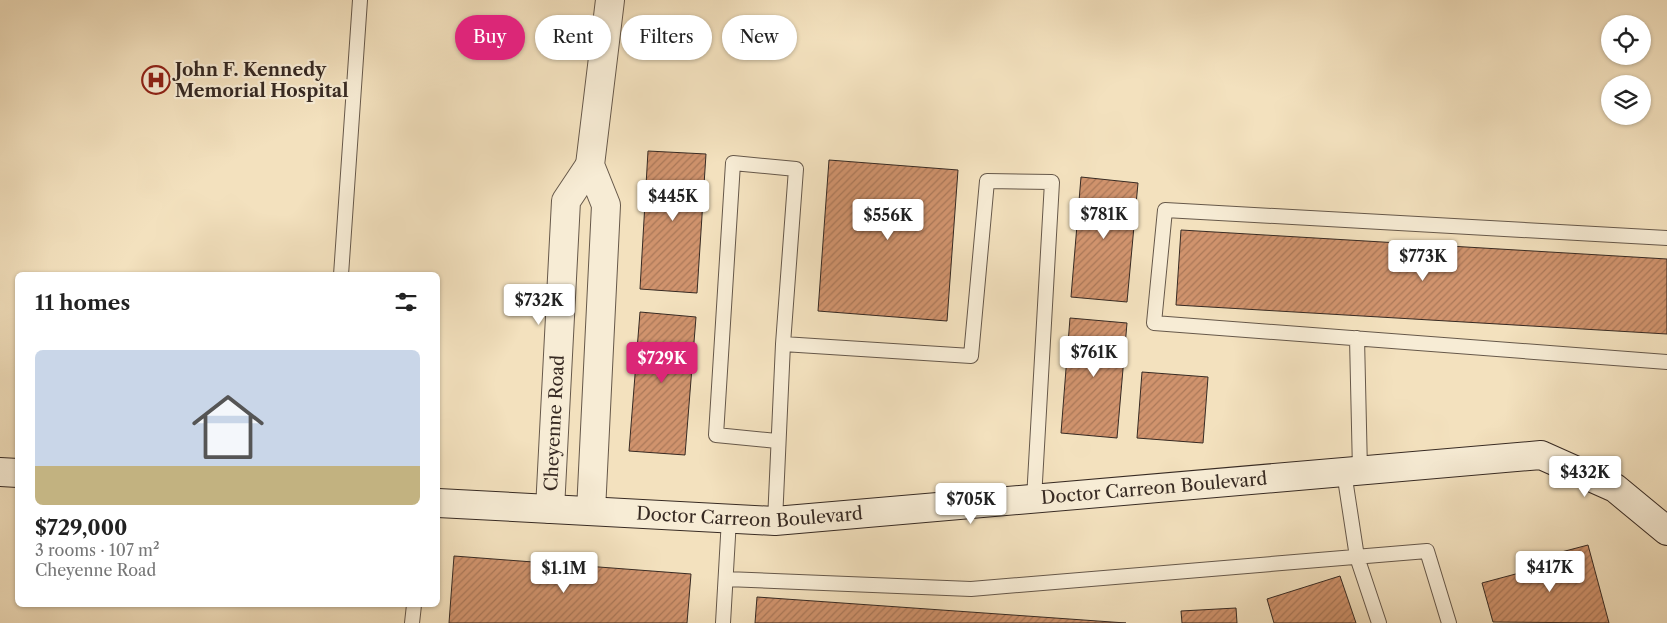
<!DOCTYPE html>
<html lang="en">
<head>
<meta charset="utf-8">
<style>
  :root { --surface:#fff; --page:#f6f6f6; --text:#222; --muted:#767676; --accent:#db2777 }
  body { margin:0; font-family:"Libre Caslon Text",serif; background:var(--page); color:var(--text); height:100vh; display:flex; flex-direction:column; font-size:19px; white-space:nowrap }
  * { box-sizing:border-box; margin:0 }
  p { font-size:16px; color:var(--muted) }
  .icon { flex:none; width:28px; height:28px; fill:none; stroke:currentColor; stroke-width:2; stroke-linecap:round; stroke-linejoin:round }
  .map { position:relative; flex:1; overflow:hidden }
  .details { position:absolute; left:15px; top:272px; width:425px; height:335px; display:flex; flex-direction:column; background:var(--surface); border-radius:8px; box-shadow:0 1px 4px #0004 }
  .details>* { flex:none }
  .hud { position:absolute; left:455px; top:15px; width:475px; height:45px; display:flex; gap:10px }
  .fabs { position:absolute; left:1601px; top:15px; display:grid; gap:10px }
  .fabs a { display:grid; place-items:center; width:50px; height:50px; border-radius:50%; background:var(--surface); box-shadow:0 1px 4px #0004; font-size:25px }
  .price { position:absolute; translate:-50% -42px; padding:0 11px; border-radius:5px; background:#fff; color:#222; font-size:16px; line-height:32px; filter:drop-shadow(0 1px 2px #0008) }
  .price::after { content:''; position:absolute; left:50%; top:30px; width:15px; height:11px; margin-left:-8px; background:inherit; clip-path:polygon(0 0,100% 0,50% 100%) }
  .price.selected { background:var(--accent); color:#fff }
  ul { padding:0; list-style:none }
  li { display:grid; align-content:center; gap:10px; height:265px; padding:0 20px }
  li span { display:grid; place-items:center; height:155px; border-radius:8px; color:#555 }
  li>.icon { margin-inline-start:auto }
  span .icon { width:90px; height:90px; fill:#fffc; stroke-width:1 }
  li b { font-size:21px }
  h2 { display:flex; justify-content:space-between; align-items:center; height:60px; padding:0 20px; font-size:21px }
  .pill { padding:0 18px; border-radius:22px; background:var(--surface); box-shadow:0 1px 4px #0004; font-size:18px; line-height:45px }
  .pill.selected { background:var(--accent); color:#fff }
  .map>svg:first-child { display:block }
</style>
</head>
<body>
<div class="map">
<svg width="1667" height="623" viewBox="0 0 1667 623">
  <defs>
    <pattern id="building-hatch" width="6" height="6" patternUnits="userSpaceOnUse" patternTransform="scale(1.25)"><rect width="6" height="6" fill="#d0936d"/><path d="M-1 1l2-2M0 6l6-6M5 7l2-2" fill="none" stroke="#aa7859"/></pattern>
  </defs>
  <rect width="100%" height="100%" fill="#f3e1be"/>
  <filter id="stains"><feTurbulence type="fractalNoise" baseFrequency=".004" numOctaves="4"/><feColorMatrix values="0 0 0 0 .2 0 0 0 0 .09 0 0 0 0 .02 0 0 0 .5 -.17"/></filter>
  <radialGradient id="worn" r=".72"><stop offset=".6" stop-color="#630" stop-opacity="0"/><stop offset="1" stop-color="#630" stop-opacity=".3"/></radialGradient>
  <path fill="url(#building-hatch)" stroke="#372a23" d="M 648,151 L 706,154 L 697,293 L 640,289 Z
    M 829,160 L 958,170 L 947,321 L 818,311 Z
    M 1081,177 L 1138,183 L 1127,302 L 1071,297 Z
    M 1181,230 L 1667,259 L 1667,334 L 1176,305 Z
    M 640,312 L 696,317 L 685,455 L 629,451 Z
    M 1070,318 L 1127,323 L 1117,438 L 1061,433 Z
    M 1142,372 L 1208,377 L 1203,443 L 1137,438 Z
    M 1588,545 L 1609,623 L 1493,622 L 1482,583 L 1553,564 L 1550,555 Z
    M 454,556 L 691,574 L 687,623 L 449,623 Z
    M 1340,576 L 1356,623 L 1274,623 L 1267,599 Z
    M 757,597 L 1126,623 L 755,623 Z
    M 1236,608 L 1237,623 L 1182,623 L 1181,611 Z"/>
  <g fill="none" stroke-linecap="round" stroke-linejoin="round">
    <defs>
      <path id="service" d="M 1667,238 L 1165,210 L 1154,323 L 1667,362
        M 341,275 L 360,0
        M 1357,338 L 1360,471
        M 783,344 L 971,356 L 987,181 L 1052,182 L 1034,499
        M 1344,472 L 1357,557 L 1379,623
        M 775,521 L 783,344 L 796,169 L 733,163 L 716,435 L 777,441
        M 726,579 L 971,589 L 1427,551 L 1449,623
        M 412,623 L 414,605
        M 723,623 L 729,519"/>
      <g id="minor">
        <path id="s1" d="M 550,509 L 566,201 L 590,165"/>
        <path d="M 591,511 L 606,205 L 590,165 L 610,0"/>
      </g>
      <g id="secondary">
        <path d="M 0,472 L 18,473"/>
        <path id="s2" d="M 438,503 L 775,521 L 1541,455 L 1615,488 L 1667,531"/>
      </g>
    </defs>
    <use href="#service" stroke="#66584a" stroke-width="16"/>
    <use href="#minor" stroke="#66584a" stroke-width="30"/>
    <use href="#secondary" stroke="#372a23" stroke-width="30"/>
    <use href="#service" stroke="#f7ecd5" stroke-width="14"/>
    <use href="#minor" stroke="#f7ecd5" stroke-width="28"/>
    <use href="#secondary" stroke="#f7ecd5" stroke-width="28"/>
  </g>
  <defs>
    <symbol id="hospital-ring" viewBox="-11 -11 22 22"><circle r="9.5" fill="#f7ecd5" stroke="#8f2418" stroke-width="1.5"/><path d="M-5-5h3v3.5h4V-5h3V5h-3V1.5h-4V5h-3Z" fill="#8f2418"/></symbol>
  </defs>
  <g fill-rule="evenodd">
    <use href="#hospital-ring" x="140" y="64" width="32" height="32"/>
  </g>
  <g text-anchor="middle" dominant-baseline="central" stroke-width="4.5" stroke-linejoin="round" paint-order="stroke">
    <g font-size="18" font-weight="bold" fill="#372a23" stroke="#f7ecd5" text-anchor="start">
      <text x="175" y="70">John F. Kennedy<tspan x="175" dy="21">Memorial Hospital</tspan></text>
    </g>
    <g font-size="18" fill="#372a23" stroke="#f7ecd5">
      <text stroke="none"><textPath href="#s1" startOffset="86">Cheyenne Road</textPath></text>
      <text stroke="none"><textPath href="#s2" startOffset="718">Doctor Carreon Boulevard</textPath></text>
      <text stroke="none"><textPath href="#s2" startOffset="312">Doctor Carreon Boulevard</textPath></text>
    </g>
  </g>
  <rect width="100%" height="100%" filter="url(#stains)"/>
  <rect width="100%" height="100%" fill="url(#worn)"/>
</svg>
<div class="fabs">
<a><svg class="icon" aria-label="locate" viewBox="0 0 24 24"><circle cx="12" cy="12" r="6"/><path d="M12 2v4M12 18v4M2 12h4M18 12h4"/></svg></a>
<a><svg class="icon" aria-label="layers" viewBox="0 0 24 24"><path d="M12 4l9 5-9 5-9-5zM3 14l9 5 9-5"/></svg></a>
</div>
<b class="price" style="left:673px;top:222px">$445K</b>
<b class="price" style="left:1104px;top:240px">$781K</b>
<b class="price" style="left:888px;top:241px">$556K</b>
<b class="price" style="left:1423px;top:282px">$773K</b>
<b class="price" style="left:539px;top:326px">$732K</b>
<b class="price" style="left:1094px;top:378px">$761K</b>
<b class="price selected" style="left:662px;top:384px">$729K</b>
<b class="price" style="left:1585px;top:498px">$432K</b>
<b class="price" style="left:971px;top:525px">$705K</b>
<b class="price" style="left:1550px;top:593px">$417K</b>
<b class="price" style="left:564px;top:594px">$1.1M</b>
<div class="hud">
<a class="pill selected">Buy</a>
<a class="pill">Rent</a>
<a class="pill">Filters</a>
<a class="pill">New</a>
</div>
<section class="details">
<h2>11 homes<svg class="icon" aria-label="filters" viewBox="0 0 24 24"><path d="M4 7h16M4 17h16"/><circle cx="9" cy="7" r="2"/><circle cx="15" cy="17" r="2"/></svg></h2>
<ul>
<li><span style="background:linear-gradient(#c9d6e8 75%,#c2b280 0)"><svg class="icon" aria-label="home" viewBox="0 0 24 24"><path d="M3 11l9-7 9 7M6 9v11h12V9"/></svg></span><div><b>$729,000</b><p>3 rooms · 107 m²</p><p>Cheyenne Road</p></div></li>
</ul>
</section>
</div>
</body>
</html>
